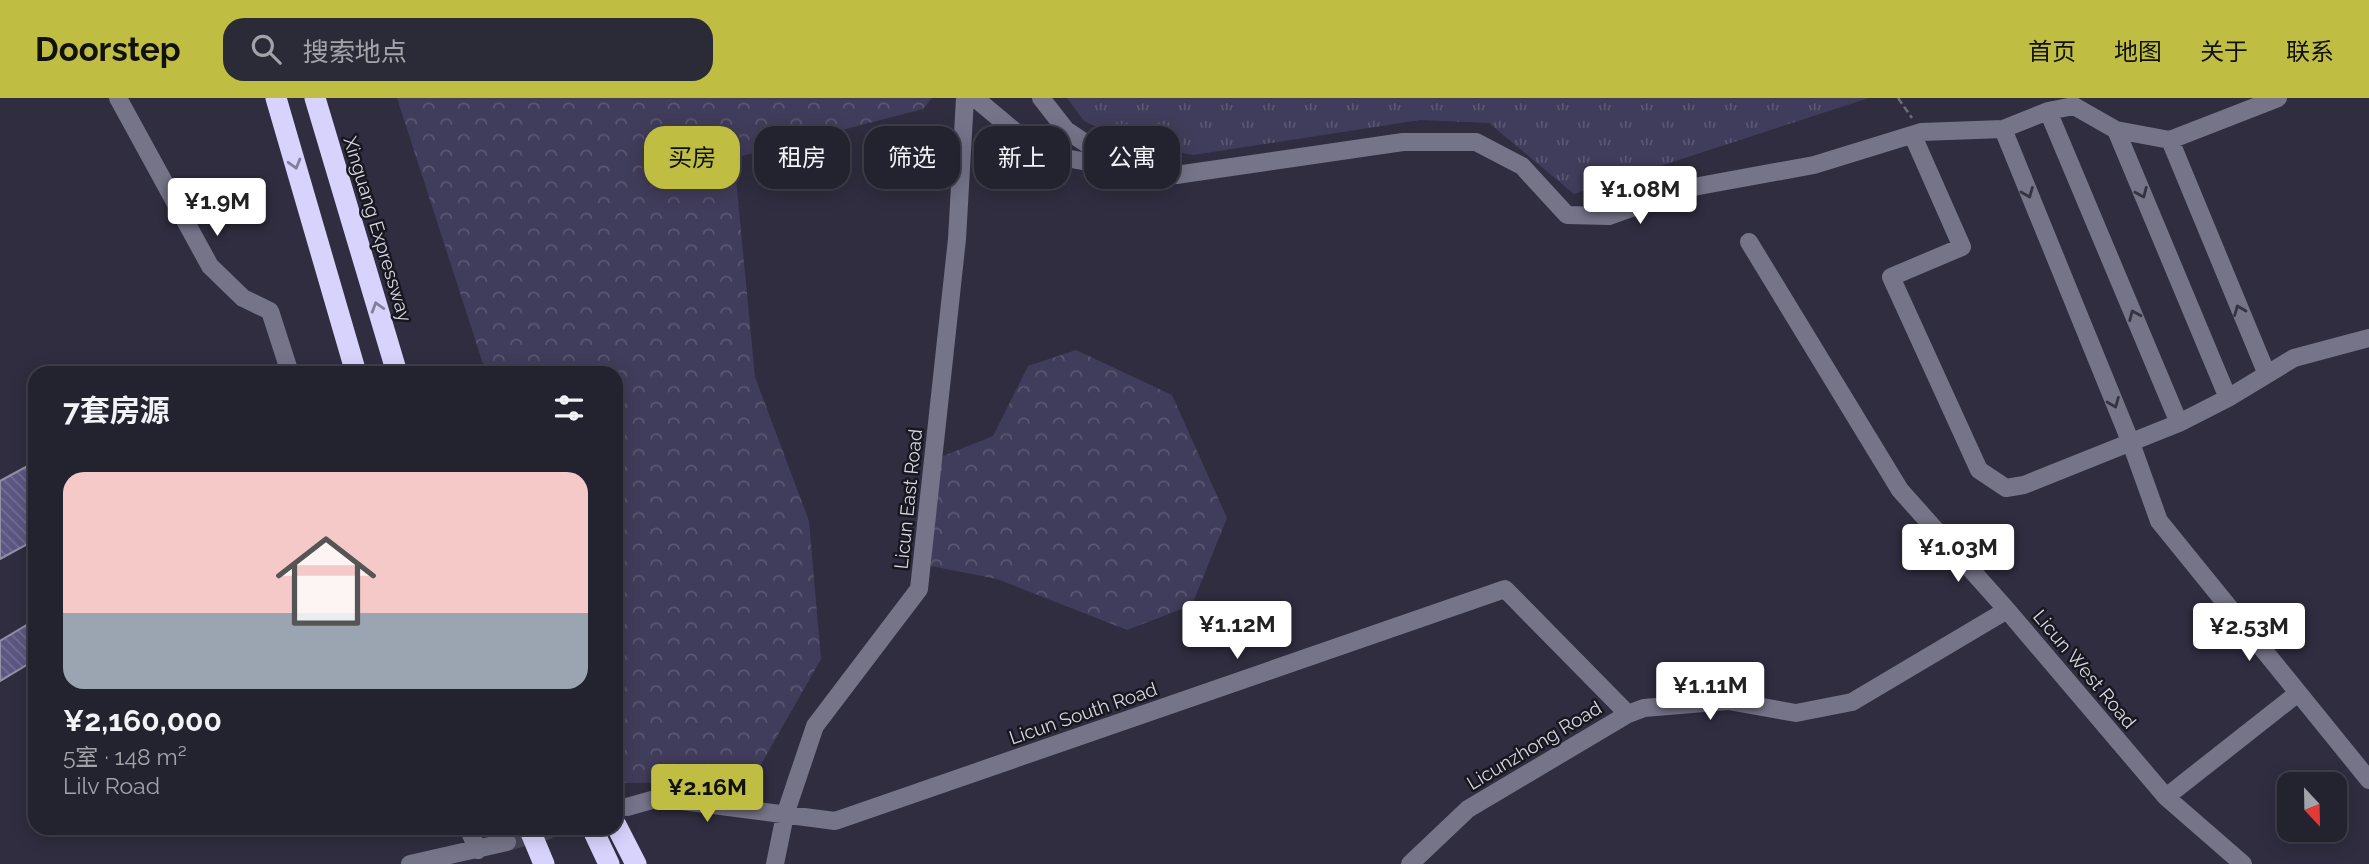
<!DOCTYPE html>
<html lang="zh">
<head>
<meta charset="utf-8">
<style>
  :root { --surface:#23222f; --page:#2b2a37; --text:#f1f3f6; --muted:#a3a4aa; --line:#403f4b; --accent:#bfbe42 }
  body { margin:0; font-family:Raleway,"Noto Sans SC",sans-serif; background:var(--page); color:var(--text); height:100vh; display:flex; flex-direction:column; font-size:26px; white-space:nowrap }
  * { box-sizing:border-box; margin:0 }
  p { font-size:23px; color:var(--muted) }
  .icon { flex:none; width:38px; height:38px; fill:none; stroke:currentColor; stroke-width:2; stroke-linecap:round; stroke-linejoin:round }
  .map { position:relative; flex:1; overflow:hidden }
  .details { position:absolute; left:28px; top:268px; width:595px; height:469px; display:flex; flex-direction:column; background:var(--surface); border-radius:21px; box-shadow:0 4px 18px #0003,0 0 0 2px var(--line) }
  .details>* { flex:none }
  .hud { position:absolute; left:644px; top:28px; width:665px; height:63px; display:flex; gap:14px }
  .needle { width:46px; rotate:158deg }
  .buttons { position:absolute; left:2277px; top:674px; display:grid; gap:14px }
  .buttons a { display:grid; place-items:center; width:70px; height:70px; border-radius:14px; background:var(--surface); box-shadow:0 4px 18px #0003,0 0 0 2px var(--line); font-size:35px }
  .price { position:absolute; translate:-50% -60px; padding:0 16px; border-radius:7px; background:#fff; color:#222; font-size:23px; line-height:46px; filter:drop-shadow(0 2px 4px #0008) }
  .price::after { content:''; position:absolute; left:50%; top:42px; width:21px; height:16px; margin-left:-10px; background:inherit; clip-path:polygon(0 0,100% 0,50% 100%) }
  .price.on { background:var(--accent); color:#111 }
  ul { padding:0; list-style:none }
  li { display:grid; align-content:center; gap:14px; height:371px; padding:0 35px }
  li+li { border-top:2px solid var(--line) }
  li span { display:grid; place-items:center; height:217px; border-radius:21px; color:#555 }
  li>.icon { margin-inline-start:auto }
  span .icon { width:126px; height:126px; fill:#fffc; stroke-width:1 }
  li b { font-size:30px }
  h2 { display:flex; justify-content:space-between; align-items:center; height:84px; padding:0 35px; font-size:30px }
  .pill { padding:0 24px; border-radius:21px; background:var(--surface); box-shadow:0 4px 18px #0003,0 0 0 2px var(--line); font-size:24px; line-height:63px }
  .pill.on { background:var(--accent); color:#111 }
  header { display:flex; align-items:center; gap:42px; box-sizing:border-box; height:98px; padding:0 35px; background:var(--accent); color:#111 }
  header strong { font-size:33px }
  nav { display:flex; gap:38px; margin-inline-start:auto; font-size:24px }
  .search { width:490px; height:63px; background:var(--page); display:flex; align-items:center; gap:18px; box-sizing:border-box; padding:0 24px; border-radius:21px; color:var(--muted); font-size:26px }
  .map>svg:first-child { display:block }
</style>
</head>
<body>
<header>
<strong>Doorstep</strong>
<div class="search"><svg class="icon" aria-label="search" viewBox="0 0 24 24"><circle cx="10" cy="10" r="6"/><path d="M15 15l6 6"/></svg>搜索地点</div>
<nav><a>首页</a><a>地图</a><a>关于</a><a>联系</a></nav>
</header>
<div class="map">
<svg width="2369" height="766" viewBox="0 0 2369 766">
  <defs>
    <pattern id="forest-crowns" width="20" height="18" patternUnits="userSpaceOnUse" patternTransform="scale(1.75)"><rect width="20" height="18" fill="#403c5b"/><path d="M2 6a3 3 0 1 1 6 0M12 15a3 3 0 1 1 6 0" fill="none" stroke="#5b5772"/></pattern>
    <pattern id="park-tufts" width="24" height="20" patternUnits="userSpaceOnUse" patternTransform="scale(1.75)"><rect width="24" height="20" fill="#403c5b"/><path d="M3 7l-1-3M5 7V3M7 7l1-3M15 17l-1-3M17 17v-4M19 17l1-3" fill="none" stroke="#5b5772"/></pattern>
    <pattern id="building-back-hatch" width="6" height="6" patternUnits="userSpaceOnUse" patternTransform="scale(1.75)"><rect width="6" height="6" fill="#5c5683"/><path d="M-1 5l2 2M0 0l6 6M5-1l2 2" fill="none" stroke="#736e94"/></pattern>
  </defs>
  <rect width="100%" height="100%" fill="#2f2d3f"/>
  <path fill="url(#forest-crowns)" d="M 397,0 L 932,0 L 923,11 L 734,60 L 755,279 L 809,423 L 821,561 L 751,684 L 623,685 L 616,673 L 616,275 L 486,275 Z
    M 1076,252 L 1172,297 L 1227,420 L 1192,507 L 1127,532 L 997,481 L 931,468 L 938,360 L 993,338 L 1028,268 Z"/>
  <path fill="url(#park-tufts)" d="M 1067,0 L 1869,0 L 1574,96 L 1489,25 L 1420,22 L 1193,57 L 1131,45 L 1084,23 Z"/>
  <path fill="url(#building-back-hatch)" stroke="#9290a6" stroke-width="2" d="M 35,364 L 35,442 L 0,461 L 0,383 Z
    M 35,522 L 35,562 L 0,583 L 0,543 Z"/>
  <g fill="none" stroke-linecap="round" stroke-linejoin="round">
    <path stroke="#484657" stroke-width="18" stroke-dasharray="18 9" stroke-linecap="butt" d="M 507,744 L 556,730"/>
    <path stroke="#6c6b7a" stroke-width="2.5" stroke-dasharray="7 3.5" stroke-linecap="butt" d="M 1898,0 L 1912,20"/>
    <path stroke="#767489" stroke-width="18" d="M 118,0 L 210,168 L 243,200 L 270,213 L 290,275
      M 975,0 L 1042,56 L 1117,69
      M 1041,0 L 1066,32 L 1123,70 L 1176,77 L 1403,44 L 1476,44 L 1522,68 L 1567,117 L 1609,118 L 1688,90 L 1814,67 L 1921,34 L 2003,31 L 2048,13 L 2074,8 L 2116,32 L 2170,42 L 2278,0
      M 2048,13 L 2179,325
      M 2003,31 L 2131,345 L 2159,423 L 2369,682
      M 2116,32 L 2228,300
      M 1913,38 L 1962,149 L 1891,179 L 1979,372 L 2006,390 L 2024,387 L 2179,325 L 2228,300 L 2294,260 L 2369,240
      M 2170,42 L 2266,274
      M 1749,144 L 1900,392 L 2007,512 L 2166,699 L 2243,766
      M 2166,699 L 2298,595
      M 627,709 L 659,700 L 835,723 L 1505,491 L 1628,616
      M 468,730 L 478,752
      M 410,766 L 507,744
      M 775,766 L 785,717 L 815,628 L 919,491 L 957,141 L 965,0
      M 1410,766 L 1468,711 L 1628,616 L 1644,610 L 1728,603 L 1796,615 L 1852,604 L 2007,512"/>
    <path stroke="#d7d3fd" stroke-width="21" d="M 276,0 L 356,275
      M 315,0 L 397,275
      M 616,727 L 636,766
      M 529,730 L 544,766
      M 592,730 L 609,766"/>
  </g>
  <defs><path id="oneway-chevron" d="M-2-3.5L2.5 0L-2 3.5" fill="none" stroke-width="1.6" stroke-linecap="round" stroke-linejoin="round" transform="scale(1.75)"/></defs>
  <g stroke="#817e99">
    <use href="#oneway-chevron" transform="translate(295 66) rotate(74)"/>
    <use href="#oneway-chevron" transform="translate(377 209) rotate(-107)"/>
  </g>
  <g stroke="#34333f">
    <use href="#oneway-chevron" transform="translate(2028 95) rotate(68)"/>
    <use href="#oneway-chevron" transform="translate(2142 95) rotate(67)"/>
    <use href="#oneway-chevron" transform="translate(2239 212) rotate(-112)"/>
    <use href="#oneway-chevron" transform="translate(2134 217) rotate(-113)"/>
    <use href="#oneway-chevron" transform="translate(2114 305) rotate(68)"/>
  </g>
  <g text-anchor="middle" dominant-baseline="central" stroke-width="5" stroke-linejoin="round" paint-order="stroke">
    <g font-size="19" fill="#d7d7e2" stroke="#18171f">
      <text transform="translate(378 131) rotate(73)">Xinguang Expressway</text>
      <text transform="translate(908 401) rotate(-84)">Licun East Road</text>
      <text transform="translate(2085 571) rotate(50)">Licun West Road</text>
      <text transform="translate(1083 615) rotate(-19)">Licun South Road</text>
      <text transform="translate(1534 647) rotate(-31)">Licunzhong Road</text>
    </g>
  </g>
</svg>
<div class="buttons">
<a><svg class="needle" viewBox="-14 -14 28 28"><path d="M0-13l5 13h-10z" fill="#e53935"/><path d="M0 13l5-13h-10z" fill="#a3a4aa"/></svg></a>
</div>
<b class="price" style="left:1640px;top:128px">¥1.08M</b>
<b class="price" style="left:217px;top:140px">¥1.9M</b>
<b class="price" style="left:1958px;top:486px">¥1.03M</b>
<b class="price" style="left:1237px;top:563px">¥1.12M</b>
<b class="price" style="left:2249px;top:565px">¥2.53M</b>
<b class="price" style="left:1710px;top:624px">¥1.11M</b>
<b class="price on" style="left:707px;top:726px">¥2.16M</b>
<div class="hud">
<a class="pill on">买房</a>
<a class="pill">租房</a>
<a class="pill">筛选</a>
<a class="pill">新上</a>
<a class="pill">公寓</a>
</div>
<section class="details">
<h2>7套房源<svg class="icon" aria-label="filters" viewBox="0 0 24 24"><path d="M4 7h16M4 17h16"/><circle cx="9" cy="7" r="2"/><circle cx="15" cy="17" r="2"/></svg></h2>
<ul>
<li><span style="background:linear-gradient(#f6c9c9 65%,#9aa5b1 0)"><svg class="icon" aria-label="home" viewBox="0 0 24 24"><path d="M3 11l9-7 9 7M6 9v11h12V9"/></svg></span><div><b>¥2,160,000</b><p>5室 · 148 m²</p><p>Lilv Road</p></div></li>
</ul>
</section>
</div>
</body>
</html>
